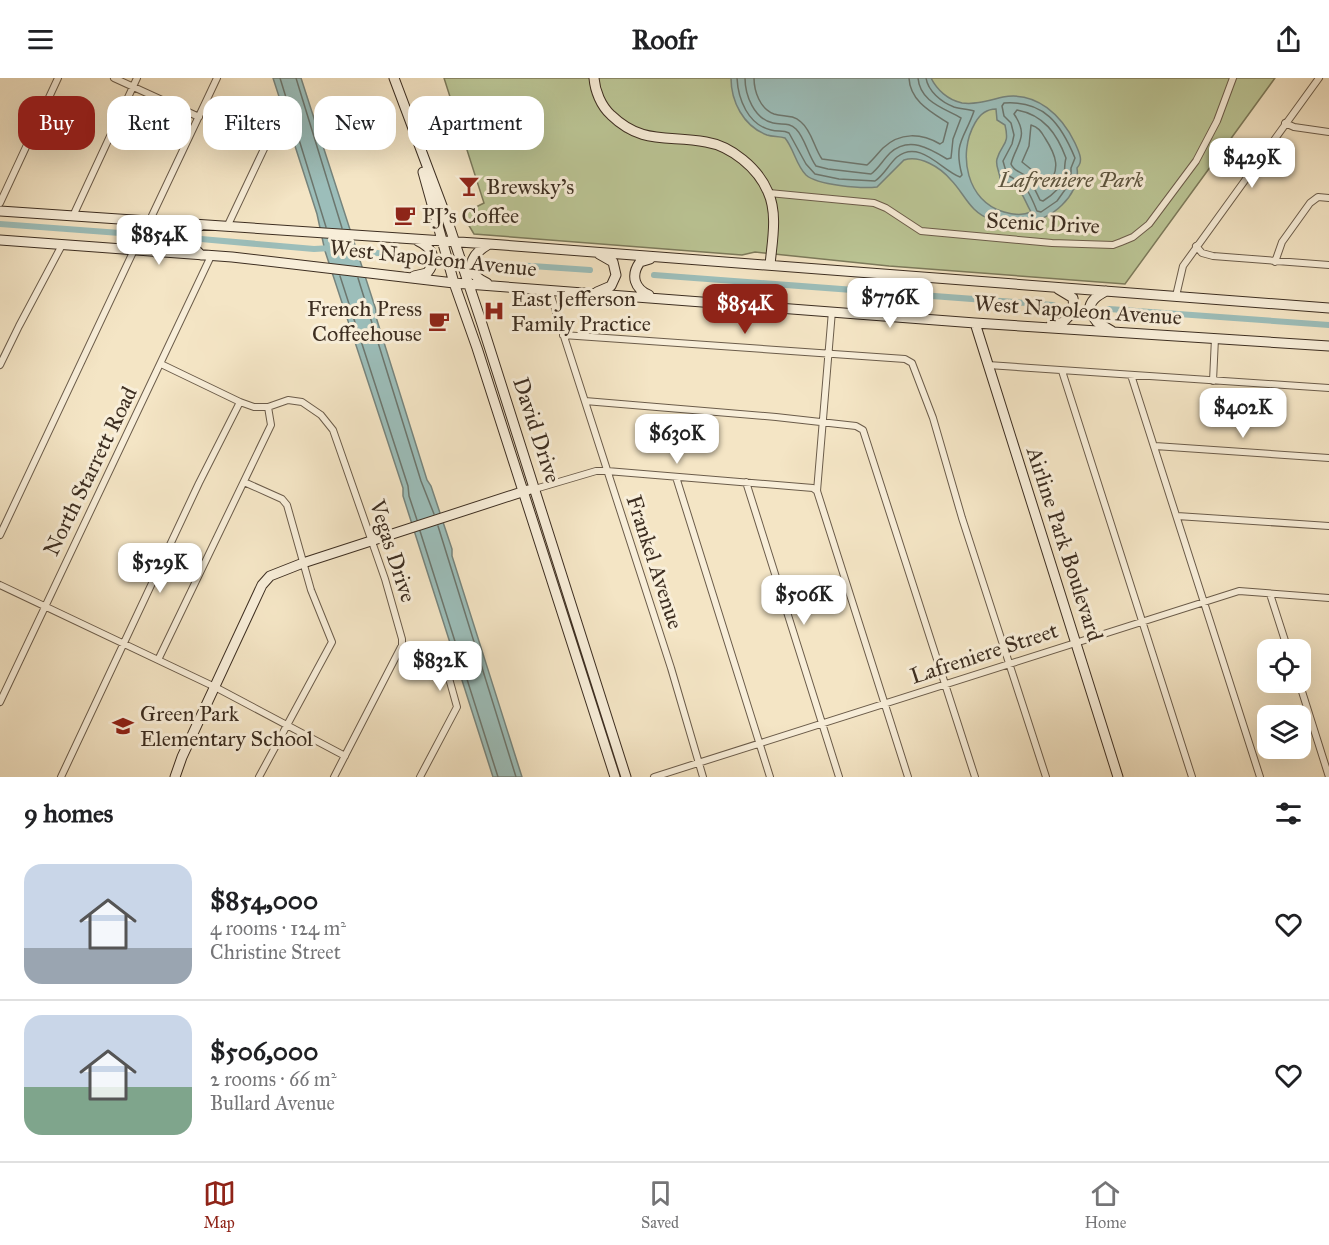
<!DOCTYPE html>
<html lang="en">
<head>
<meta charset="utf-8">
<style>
  :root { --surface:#fff; --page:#f6f6f6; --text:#202124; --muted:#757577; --line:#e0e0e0; --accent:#8f2418 }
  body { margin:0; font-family:"IM FELL Great Primer",serif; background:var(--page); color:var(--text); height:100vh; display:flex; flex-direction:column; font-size:22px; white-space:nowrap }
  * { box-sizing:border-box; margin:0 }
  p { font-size:20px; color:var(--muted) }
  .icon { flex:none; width:33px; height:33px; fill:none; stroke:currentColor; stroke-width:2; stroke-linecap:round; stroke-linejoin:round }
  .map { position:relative; height:699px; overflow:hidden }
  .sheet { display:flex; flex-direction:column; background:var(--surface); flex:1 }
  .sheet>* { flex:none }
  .banner { position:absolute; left:18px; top:18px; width:600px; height:54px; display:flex; gap:12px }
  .buttons { position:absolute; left:1257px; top:561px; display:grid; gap:12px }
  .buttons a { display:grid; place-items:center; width:54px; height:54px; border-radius:12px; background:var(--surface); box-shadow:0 6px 24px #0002; font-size:30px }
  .price { position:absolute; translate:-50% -51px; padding:0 14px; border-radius:12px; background:#fff; color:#222; font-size:20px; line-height:39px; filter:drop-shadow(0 2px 3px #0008) }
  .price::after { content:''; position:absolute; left:50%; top:36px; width:18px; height:14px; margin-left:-9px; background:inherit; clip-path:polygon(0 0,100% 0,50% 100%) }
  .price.active { background:var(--accent); color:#fff }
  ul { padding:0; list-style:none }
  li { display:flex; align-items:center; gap:18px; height:150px; padding:0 24px }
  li+li { border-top:2px solid var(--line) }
  li span { display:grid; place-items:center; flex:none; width:168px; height:120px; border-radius:18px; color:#555 }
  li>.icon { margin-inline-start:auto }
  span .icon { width:72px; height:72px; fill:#fffc; stroke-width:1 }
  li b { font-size:26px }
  h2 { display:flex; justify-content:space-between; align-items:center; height:72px; padding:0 24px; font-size:26px }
  .chip { padding:0 21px; border-radius:18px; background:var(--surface); box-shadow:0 6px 24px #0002; font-size:21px; line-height:54px }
  .chip.active { background:var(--accent); color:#fff }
  header { display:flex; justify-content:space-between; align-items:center; height:78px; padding:0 24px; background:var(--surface); font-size:27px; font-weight:800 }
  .menu { display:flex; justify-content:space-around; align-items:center; height:84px; border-top:2px solid var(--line); background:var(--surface); font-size:16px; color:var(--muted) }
  .menu a { display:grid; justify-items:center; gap:3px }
  .menu .active { color:var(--accent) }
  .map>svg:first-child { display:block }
</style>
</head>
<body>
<header><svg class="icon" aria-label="menu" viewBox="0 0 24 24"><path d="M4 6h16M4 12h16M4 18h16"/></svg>Roofr<svg class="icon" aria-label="share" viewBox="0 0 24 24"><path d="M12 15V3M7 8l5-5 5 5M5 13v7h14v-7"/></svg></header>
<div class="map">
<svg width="1329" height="699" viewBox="0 0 1329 699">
  <rect width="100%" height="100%" fill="#f4e5c5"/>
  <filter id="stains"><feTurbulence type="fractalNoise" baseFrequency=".00333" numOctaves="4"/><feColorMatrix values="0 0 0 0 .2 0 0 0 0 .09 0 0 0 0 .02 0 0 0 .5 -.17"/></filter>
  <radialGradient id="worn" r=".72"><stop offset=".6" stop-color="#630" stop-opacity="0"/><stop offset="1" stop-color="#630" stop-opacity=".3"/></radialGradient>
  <path fill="#bbc595" stroke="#7c7a5b" stroke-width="1.5" d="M 444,0 L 1275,0 L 1125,206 L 889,188 L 755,174 L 742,177 L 474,156 L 462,136 L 484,125 Z"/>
  <path fill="#9cbeba" stroke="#76847d" stroke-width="1.5" fill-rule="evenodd" d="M 273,0 L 301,0 L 376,232 L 376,239 L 427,402 L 431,408 L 452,471 L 452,478 L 522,699 L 493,699 L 403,418 L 403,410 L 325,173 L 317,136 Z
    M 731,0 L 931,0 C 937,12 948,22 962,25 C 976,27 990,22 1003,19 C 1037,13 1062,38 1075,65 C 1079,74 1084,83 1077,90 C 1079,104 1072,117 1062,127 C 1051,138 1036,144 1021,145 C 1004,146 986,143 974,131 C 965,122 960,111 951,102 C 940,89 920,77 904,82 L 877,109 C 862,111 817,107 806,97 C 796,87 794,71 785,60 C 779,58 773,59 767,57 C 743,48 731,23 731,0 ZM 996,31 L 997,42 L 1005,47 C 1010,68 1002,64 997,81 C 995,88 1000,94 1000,101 C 1024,111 1019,112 1031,134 C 1022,138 1014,137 1004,134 C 967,124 957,76 975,45 C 980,36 986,31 996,31 Z"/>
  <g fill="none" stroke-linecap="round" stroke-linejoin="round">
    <path stroke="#6c766e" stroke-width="1.5" d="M 280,0 L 326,149
      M 296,0 L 342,150
      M 737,0 C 738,21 748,47 771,52 C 778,54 783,52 789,55 L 806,86 L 815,96 L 839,101 L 875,103 C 884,97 889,86 897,79 C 920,61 941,92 960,99 L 962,97 C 953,64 965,60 974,33 C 968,31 960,31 954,29 C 941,24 928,13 926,0
      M 745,0 C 745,17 754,41 773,45 C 782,47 789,44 796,51 C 805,60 808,77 816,88 L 828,91 L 871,96 C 878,91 883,82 890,75 C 909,58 929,70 947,81 L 951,80 L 953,61 L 961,40 C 944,30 920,24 918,0
      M 754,0 C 754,13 760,31 774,36 C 784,39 792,36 801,44 C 812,53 814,70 822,81 L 867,87 C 873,82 878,75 883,70 C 900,54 921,55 940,66 L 943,64 L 948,45 C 931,34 910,23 909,0
      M 1004,25 C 1044,22 1061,46 1075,80 L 1071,90 L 1071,101 L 1067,109 L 1057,123 L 1041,134 L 1037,133 C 1029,113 1026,106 1007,97 L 1003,83 L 1012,66 L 1014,57 L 1011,45 L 1004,38 L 1002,28 Z
      M 1017,32 C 1044,37 1057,56 1066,80 C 1064,87 1065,93 1064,100 C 1061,110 1051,118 1043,123 L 1040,122 C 1036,114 1033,106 1027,99 C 1021,93 1014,94 1011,86 C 1016,66 1030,59 1014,36 Z
      M 1031,47 C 1038,49 1041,53 1045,60 C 1056,77 1062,92 1046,109 L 1043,108 L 1032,92 L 1022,84 L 1029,68 Z
      M 340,198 L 408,408 L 409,418 L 417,442
      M 358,200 L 421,403 L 434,436
      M 438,448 L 516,699
      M 420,453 L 498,699"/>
    <path stroke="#9cbeba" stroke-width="6" d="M 0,146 L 160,158
      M 201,161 L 314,171 L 331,170
      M 348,170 L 430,184
      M 476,187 L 532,188 L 590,192
      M 654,197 L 1053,227
      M 1109,231 L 1329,247"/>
    <defs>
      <path id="street" d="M 114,0 L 199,39
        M 1285,45 L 1294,49 L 1329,54
        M 769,115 L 874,125 L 886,130 L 921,153 L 1052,165 L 1113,167 L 1121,164 L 1133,159 L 1149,146 L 1196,83 L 1217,43 L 1233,0
        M 0,125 L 58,0
        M 73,138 L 137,0
        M 149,144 L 217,0
        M 227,149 L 280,37
        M 1196,168 L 1202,175 L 1213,178 L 1329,187
        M 1275,184 L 1282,164 L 1310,125 L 1318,119 L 1329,120
        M 549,212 L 671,590 L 703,699
        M 1176,218 L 1183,188 L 1319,0
        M 832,233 L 817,413 L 908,699
        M 563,257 L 905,281 L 912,285 L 933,340 L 962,440 L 1046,699
        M 161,286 L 240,324 L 254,329 L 268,329 L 288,322 L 302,324 L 321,337 L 333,352 L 385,501 L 402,561 L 402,567 L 334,699
        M 0,287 L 19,248 L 62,167
        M 988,287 L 1329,310
        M 1062,293 L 1192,699
        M 1131,297 L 1260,699
        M 1213,303 L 1215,260
        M 585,323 L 776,339 L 856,348 L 863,352 L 975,699
        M 1155,368 L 1329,380
        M 676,399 L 770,699
        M 244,404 L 282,421 L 287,427 L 311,512 L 332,564 L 259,699
        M 746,404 L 839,699
        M 535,411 L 596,393 L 607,393 L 813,410 L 817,413
        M 1177,438 L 1329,448
        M 0,457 L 134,172
        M 0,507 L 215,609 L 345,678
        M 1270,516 L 1288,572
        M 158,582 L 271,347 L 268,329
        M 1299,604 L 1329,699
        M 0,624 L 211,178
        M 61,699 L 199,405 L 240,324
        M 420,699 L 457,629 L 447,593
        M 654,699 L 1239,513 L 1329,520"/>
      <path id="secondary" d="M 394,0 L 447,141 L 481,243 L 626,699
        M 594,0 C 595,13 601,28 611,37 C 642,67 667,57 706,64 C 731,68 758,90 768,114 C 778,136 772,164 770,187
        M 423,94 L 454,205 L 477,270 L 615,699
        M 0,133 L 489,166 L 1329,230
        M 200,148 L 193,151 L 188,161 L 190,166 L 201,177
        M 0,162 L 232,179 L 454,205 L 975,245 L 1329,268
        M 155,174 L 168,167 L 172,162 L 170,151 L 165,145
        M 414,198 L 427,195 C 438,182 433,170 418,163
        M 487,205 C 462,194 470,177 489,166
        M 1106,213 C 1097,218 1090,222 1089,233 L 1097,244 L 1112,253
        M 597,214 L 611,208 L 616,197 L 613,184 L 599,176
        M 649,217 C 635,211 630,198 640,184 L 650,181
        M 975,245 L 1118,699
        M 1051,247 L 1063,244 L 1074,233 L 1073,220 L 1058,211
        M 175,699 L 182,679 L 262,507 L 270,498 L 303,485 L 528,412"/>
    </defs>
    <use href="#street" stroke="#6b5c4a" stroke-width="8"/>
    <use href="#secondary" stroke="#3d2e21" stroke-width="11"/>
    <use href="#street" stroke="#f8eed9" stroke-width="6"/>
    <use href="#secondary" stroke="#f8eed9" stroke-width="9"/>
  </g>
  <defs>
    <symbol id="bar-bare" viewBox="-9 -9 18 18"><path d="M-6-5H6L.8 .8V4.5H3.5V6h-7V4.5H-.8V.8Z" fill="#8f2418" stroke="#f8eed9" stroke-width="2.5" paint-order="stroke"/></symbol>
    <symbol id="cafe-bare" viewBox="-9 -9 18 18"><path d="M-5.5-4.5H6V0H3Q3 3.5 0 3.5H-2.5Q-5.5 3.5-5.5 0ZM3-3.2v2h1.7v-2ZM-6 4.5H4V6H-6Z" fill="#8f2418" stroke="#f8eed9" stroke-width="2.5" paint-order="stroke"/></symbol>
    <symbol id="hospital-bare" viewBox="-9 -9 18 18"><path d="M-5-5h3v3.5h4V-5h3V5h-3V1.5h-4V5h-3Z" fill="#8f2418" stroke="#f8eed9" stroke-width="2.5" paint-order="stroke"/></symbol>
    <symbol id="school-bare" viewBox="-9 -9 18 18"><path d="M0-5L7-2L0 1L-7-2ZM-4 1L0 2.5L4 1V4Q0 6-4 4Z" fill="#8f2418" stroke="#f8eed9" stroke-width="2.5" paint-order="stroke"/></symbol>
  </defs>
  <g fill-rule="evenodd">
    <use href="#bar-bare" x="454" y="93" width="30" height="30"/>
    <use href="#cafe-bare" x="390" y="122" width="30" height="30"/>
    <use href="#hospital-bare" x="479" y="218" width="30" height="30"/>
    <use href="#cafe-bare" x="424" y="228" width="30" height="30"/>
    <use href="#school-bare" x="108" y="633" width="30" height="30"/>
  </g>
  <g text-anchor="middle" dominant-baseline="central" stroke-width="6" stroke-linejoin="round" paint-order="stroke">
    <g font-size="22" font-style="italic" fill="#5c543e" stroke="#f8eed9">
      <text x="1071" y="101">Lafreniere Park</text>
    </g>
    <g font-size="22" fill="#3d2e21" stroke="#f8eed9" text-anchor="start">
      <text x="486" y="108">Brewsky's</text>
      <text x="422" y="137">PJ's Coffee</text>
      <text x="511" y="220">East Jefferson<tspan x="511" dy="25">Family Practice</tspan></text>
      <text x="422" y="230" text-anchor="end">French Press<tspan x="422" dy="25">Coffeehouse</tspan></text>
      <text x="140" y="635">Green Park<tspan x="140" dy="25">Elementary School</tspan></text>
    </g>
    <g font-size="22" fill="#3d2e21" stroke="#f8eed9">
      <text transform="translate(1043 145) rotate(3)">Scenic Drive</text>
      <text transform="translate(433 180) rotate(6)">West Napoleon Avenue</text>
      <text transform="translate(1078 232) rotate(4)">West Napoleon Avenue</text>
      <text transform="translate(537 352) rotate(72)">David Drive</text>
      <text transform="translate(90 393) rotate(-64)">North Starrett Road</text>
      <text transform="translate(1065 466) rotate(72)">Airline Park Boulevard</text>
      <text transform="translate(393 473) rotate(72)">Vegas Drive</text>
      <text transform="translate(655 484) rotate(72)">Frankel Avenue</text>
      <text transform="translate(984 575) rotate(-18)">Lafreniere Street</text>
    </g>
  </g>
  <rect width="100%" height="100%" filter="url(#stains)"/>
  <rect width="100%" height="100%" fill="url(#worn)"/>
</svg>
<div class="buttons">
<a><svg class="icon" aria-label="locate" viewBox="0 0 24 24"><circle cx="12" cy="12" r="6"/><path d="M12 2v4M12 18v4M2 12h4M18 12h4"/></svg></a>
<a><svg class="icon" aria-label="layers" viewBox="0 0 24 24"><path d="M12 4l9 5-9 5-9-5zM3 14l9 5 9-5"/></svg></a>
</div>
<b class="price" style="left:1252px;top:111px">$429K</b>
<b class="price" style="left:159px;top:188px">$854K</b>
<b class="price" style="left:890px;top:251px">$776K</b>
<b class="price active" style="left:745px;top:257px">$854K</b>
<b class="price" style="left:1243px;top:361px">$402K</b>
<b class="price" style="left:677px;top:387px">$630K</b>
<b class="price" style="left:160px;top:516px">$529K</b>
<b class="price" style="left:804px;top:548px">$506K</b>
<b class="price" style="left:440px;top:614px">$832K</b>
<div class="banner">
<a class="chip active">Buy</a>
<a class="chip">Rent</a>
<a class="chip">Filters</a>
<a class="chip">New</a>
<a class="chip">Apartment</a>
</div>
</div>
<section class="sheet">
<h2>9 homes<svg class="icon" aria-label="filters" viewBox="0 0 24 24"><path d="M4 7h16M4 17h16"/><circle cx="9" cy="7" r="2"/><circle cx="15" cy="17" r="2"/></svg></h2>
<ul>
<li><span style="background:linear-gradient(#c9d6e8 70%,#9aa5b1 0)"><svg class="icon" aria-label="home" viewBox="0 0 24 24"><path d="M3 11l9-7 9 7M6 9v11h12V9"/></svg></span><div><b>$854,000</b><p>4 rooms · 124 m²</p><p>Christine Street</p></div><svg class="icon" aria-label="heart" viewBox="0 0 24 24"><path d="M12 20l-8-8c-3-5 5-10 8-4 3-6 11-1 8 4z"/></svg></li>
<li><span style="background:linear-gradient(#c9d6e8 60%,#7fa58c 0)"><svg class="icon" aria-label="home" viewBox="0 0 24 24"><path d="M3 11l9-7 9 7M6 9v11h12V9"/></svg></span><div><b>$506,000</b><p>2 rooms · 66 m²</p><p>Bullard Avenue</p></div><svg class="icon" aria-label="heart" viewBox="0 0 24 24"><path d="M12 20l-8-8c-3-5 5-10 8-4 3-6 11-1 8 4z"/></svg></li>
</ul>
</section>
<nav class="menu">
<a class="active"><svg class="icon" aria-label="map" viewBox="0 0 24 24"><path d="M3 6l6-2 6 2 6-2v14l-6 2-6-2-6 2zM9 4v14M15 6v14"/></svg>Map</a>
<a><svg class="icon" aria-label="saved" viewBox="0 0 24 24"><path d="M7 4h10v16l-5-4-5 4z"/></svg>Saved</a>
<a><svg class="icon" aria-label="home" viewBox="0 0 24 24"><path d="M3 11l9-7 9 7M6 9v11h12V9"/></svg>Home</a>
</nav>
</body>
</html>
